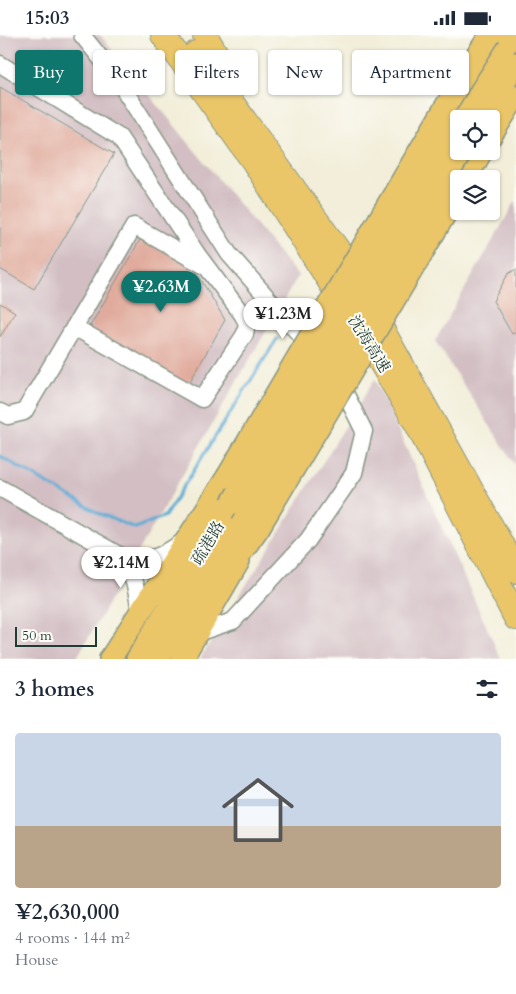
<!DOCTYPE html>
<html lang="en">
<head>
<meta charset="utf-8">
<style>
  :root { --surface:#fff; --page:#f2f2f3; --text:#1f2937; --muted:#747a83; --accent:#0f766e }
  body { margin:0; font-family:Cardo,"Noto Serif SC",serif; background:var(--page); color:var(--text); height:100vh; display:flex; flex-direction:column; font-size:19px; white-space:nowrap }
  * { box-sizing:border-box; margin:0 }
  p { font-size:16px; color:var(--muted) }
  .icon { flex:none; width:28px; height:28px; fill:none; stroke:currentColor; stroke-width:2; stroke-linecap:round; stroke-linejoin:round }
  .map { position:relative; height:624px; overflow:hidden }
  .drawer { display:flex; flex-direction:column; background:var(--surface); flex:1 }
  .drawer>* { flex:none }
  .top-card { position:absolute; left:15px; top:15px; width:486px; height:45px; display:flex; gap:10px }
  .fabs { position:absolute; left:450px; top:75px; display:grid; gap:10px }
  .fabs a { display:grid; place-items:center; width:50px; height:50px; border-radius:5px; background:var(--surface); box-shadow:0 1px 4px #0004; font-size:25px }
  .scale { position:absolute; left:15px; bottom:12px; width:82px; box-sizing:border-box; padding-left:5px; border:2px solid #1f3d34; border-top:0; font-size:14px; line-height:18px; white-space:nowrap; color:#1f3d34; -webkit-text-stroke:4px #fdfcf7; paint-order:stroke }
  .price { position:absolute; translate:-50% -42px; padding:0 11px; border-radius:18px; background:#fff; color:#222; font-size:16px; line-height:32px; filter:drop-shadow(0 1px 2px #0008) }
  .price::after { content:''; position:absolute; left:50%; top:30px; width:15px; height:11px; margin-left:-8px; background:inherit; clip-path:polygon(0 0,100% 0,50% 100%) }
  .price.on { background:var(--accent); color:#fff }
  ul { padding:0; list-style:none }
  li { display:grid; align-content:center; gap:10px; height:265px; padding:0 15px }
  li span { display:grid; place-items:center; height:155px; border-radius:5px; color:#555 }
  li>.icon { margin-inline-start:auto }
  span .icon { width:90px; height:90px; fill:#fffc; stroke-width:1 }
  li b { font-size:21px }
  h2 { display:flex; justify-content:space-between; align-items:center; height:60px; padding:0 15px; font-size:21px }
  .pill { padding:0 18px; border-radius:5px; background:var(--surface); box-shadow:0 1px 4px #0004; font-size:18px; line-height:45px }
  .pill.on { background:var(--accent); color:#fff }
  .status { display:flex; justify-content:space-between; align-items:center; height:35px; padding:0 25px; background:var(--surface); direction:ltr }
  .status svg { height:14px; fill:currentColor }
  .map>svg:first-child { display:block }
</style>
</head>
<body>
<div class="status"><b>15:03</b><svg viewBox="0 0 49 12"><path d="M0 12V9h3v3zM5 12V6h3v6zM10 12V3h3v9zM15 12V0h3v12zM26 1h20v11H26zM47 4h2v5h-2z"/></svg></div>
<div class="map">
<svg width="516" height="624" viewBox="0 0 516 624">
  <rect width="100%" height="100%" fill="#fdfcf7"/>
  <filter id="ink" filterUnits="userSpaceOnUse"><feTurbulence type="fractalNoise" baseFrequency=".02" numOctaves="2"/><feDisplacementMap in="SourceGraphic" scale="10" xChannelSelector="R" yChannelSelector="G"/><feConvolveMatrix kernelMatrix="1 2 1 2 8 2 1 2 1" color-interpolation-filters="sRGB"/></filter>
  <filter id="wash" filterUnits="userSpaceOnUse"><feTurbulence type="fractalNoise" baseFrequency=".0096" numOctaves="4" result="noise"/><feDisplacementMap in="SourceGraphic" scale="20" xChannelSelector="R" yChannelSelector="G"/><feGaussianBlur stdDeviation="1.12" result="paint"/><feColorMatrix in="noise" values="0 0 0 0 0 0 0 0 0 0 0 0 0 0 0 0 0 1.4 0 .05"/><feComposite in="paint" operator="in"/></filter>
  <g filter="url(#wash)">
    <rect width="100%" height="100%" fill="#f2eed9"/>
    <path fill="#d2bec3" d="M 0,0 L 100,0 L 298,241 L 76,624 L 0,624 Z
      M 516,165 L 516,431 L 435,306 Z
      M 375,344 L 501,624 L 200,624 Z"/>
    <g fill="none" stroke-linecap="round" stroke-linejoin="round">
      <path stroke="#5babd6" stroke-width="3" d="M 0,421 L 98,478 L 135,493 L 165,481 L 277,304"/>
    </g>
    <g id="blocks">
      <path fill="#e0aa9c" d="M 0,52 L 114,119 L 34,254 L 0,234 Z
        M 141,203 L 194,233 L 225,285 L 188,350 L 89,293 Z
        M 516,234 L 516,296 L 512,299 L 493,266 L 508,239 Z
        M 0,268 L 15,277 L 0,302 Z"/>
    </g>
  </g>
  <g filter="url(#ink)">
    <use href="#blocks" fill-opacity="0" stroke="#889686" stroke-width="1"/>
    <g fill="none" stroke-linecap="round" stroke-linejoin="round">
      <defs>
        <path id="minor" d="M 82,0 L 116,42 L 229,219 L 314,316
          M 0,29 L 119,102 L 197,219 L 242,279 L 247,288 L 245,299 L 202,364 L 74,292
          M 0,377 L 8,381 L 24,377 L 134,191 L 203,230
          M 0,453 L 124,523 C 134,541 137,557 140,578
          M 124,523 C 155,526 158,523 184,506
          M 197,598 L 233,586 L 308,505 L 354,438 L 364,396 L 338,344"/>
        <path id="major" d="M 459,84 L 512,0
          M 482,84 L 516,28
          M 491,101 L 516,61
          M 466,144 L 482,116
          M 228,536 L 258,494
          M 110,624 L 227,442
          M 137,624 L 231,469
          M 158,624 L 242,489
          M 182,624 L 239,526"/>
        <path id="highway" d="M 163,0 L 254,127 L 377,321 L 418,391 L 516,583
          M 205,0 L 225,34
          M 196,18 L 338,215 L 516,536"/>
      </defs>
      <use href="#minor" stroke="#889686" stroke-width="19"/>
      <use href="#major" stroke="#889686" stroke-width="24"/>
      <use href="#highway" stroke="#889686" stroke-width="26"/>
      <use href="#minor" stroke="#fff" stroke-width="16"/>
      <use href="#major" stroke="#eac669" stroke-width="21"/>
      <use href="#highway" stroke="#eac669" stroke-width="24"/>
      <defs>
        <path id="major-bridge" d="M 227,442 L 463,42 L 490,0
          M 231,469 L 459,85
          M 242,489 L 462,116
          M 258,494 L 459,156"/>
      </defs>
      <use href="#major-bridge" stroke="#889686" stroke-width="24" stroke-linecap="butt"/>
      <use href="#major-bridge" stroke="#eac669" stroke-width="21"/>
    </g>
  </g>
  <g text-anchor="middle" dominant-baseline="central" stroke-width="4" stroke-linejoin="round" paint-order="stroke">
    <g font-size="16" fill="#1f3d34" stroke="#fdfcf7">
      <text transform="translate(369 309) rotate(58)">沈海高速</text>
      <text transform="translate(208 508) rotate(-59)">疏港路</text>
    </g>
  </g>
</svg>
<div class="fabs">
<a><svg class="icon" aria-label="locate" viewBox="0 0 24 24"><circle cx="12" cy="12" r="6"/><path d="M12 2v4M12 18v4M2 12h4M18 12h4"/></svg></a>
<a><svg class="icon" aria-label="layers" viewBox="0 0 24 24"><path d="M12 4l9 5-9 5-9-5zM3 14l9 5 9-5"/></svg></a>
</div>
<div class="scale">50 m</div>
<b class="price on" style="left:161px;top:278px">¥2.63M</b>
<b class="price" style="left:283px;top:305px">¥1.23M</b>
<b class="price" style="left:121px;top:554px">¥2.14M</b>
<div class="top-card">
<a class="pill on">Buy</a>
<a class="pill">Rent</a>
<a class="pill">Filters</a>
<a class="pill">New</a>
<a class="pill">Apartment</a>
</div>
</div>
<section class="drawer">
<h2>3 homes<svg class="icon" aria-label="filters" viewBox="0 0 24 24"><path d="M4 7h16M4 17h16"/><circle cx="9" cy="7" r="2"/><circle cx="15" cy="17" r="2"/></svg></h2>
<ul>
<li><span style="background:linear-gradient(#c9d6e8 60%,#b9a48a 0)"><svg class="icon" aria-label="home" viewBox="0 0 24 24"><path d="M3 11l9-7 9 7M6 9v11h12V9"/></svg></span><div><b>¥2,630,000</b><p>4 rooms · 144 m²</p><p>House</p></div></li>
</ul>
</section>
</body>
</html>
